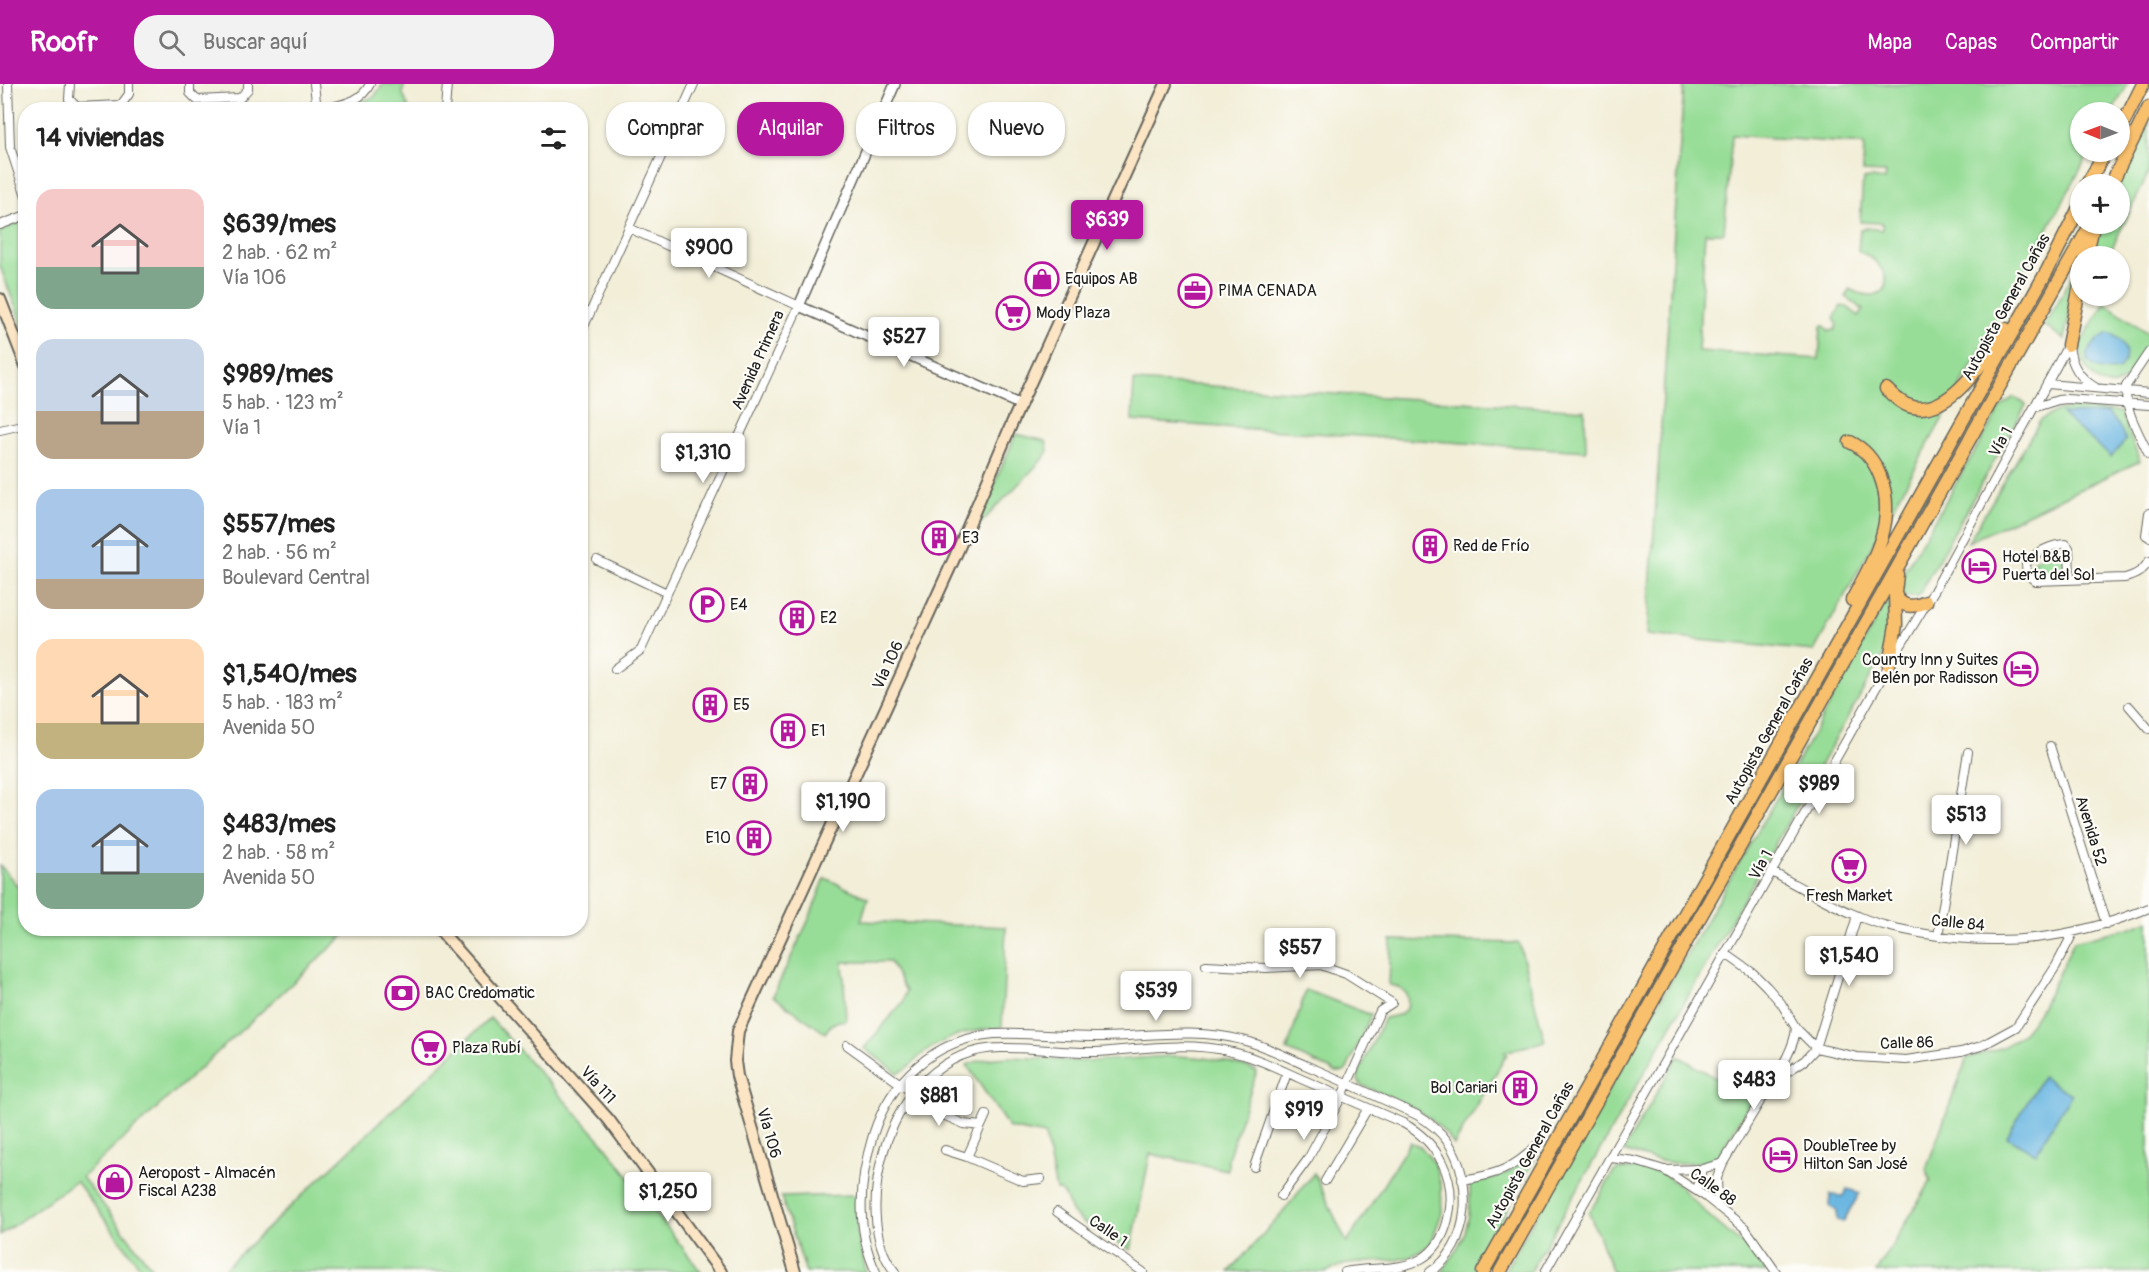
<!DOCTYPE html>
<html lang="es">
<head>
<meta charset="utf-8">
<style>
  :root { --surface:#fff; --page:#f2f2f2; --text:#222; --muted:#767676; --accent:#b5179e }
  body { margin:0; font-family:Pangolin,sans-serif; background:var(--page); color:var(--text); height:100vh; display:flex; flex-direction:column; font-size:22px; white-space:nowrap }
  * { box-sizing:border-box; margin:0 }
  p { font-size:20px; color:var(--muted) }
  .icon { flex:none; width:33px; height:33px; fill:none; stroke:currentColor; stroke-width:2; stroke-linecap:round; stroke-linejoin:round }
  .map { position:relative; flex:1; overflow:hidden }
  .side { position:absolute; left:18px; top:18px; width:570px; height:834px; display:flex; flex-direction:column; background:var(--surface); border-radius:24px; box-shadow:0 2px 4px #0004 }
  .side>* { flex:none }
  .hud { position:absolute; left:606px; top:18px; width:570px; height:54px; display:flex; gap:12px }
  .needle { width:39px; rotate:271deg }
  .buttons { position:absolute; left:2070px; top:18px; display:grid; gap:12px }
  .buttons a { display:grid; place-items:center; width:60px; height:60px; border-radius:50%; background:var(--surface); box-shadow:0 2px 4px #0004; font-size:30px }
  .price { position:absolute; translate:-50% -51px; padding:0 14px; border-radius:6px; background:#fff; color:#222; font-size:20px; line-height:39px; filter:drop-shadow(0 2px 3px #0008) }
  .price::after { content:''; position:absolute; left:50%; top:36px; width:18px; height:14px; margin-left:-9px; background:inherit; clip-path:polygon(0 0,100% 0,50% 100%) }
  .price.selected { background:var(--accent); color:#fff }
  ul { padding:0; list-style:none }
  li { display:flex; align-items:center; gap:18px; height:150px; padding:0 18px }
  li span { display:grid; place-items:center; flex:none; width:168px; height:120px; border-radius:18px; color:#555 }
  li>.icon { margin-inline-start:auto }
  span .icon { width:72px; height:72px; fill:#fffc; stroke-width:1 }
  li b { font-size:26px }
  h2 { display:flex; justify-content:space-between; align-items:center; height:72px; padding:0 18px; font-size:26px }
  .tag { padding:0 21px; border-radius:24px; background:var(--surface); box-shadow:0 2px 4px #0004; font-size:21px; line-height:54px }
  .tag.selected { background:var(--accent); color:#fff }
  header { display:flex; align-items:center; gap:36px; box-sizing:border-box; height:84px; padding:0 30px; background:var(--accent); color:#fff }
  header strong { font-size:28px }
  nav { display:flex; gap:33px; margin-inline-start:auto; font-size:21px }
  .search { width:420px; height:54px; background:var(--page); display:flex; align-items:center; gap:15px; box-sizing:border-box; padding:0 21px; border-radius:24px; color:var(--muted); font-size:22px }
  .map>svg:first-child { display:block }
</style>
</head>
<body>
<header>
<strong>Roofr</strong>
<div class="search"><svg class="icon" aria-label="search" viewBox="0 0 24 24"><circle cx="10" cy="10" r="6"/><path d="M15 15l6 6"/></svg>Buscar aquí</div>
<nav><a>Mapa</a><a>Capas</a><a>Compartir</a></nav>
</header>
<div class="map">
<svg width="2149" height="1188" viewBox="0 0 2149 1188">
  <rect width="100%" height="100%" fill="#fdfcf7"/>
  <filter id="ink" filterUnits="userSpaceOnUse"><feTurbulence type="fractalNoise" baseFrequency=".0167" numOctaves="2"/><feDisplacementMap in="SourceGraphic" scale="12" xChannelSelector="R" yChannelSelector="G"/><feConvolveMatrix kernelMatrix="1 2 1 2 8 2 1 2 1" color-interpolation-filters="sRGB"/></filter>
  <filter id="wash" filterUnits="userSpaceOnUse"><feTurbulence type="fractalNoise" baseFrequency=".008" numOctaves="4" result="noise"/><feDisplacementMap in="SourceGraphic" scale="24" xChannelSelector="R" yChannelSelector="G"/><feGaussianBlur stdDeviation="1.35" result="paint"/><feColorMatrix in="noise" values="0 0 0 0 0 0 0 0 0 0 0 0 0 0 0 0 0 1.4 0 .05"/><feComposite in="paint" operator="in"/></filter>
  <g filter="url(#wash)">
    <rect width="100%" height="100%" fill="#f2eed8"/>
    <path fill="#97dd97" stroke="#5a7c5a" stroke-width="1.5" fill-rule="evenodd" d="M 383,0 L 404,0 L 403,10 L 409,25 L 338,26 L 374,13 Z
      M 1684,0 L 2128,0 L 2112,28 L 2080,28 L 2080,68 L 2090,68 L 1814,567 L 1647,551 ZM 1732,51 L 1864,60 L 1863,88 L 1886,89 L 1885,96 L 1871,94 L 1863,95 L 1860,138 L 1882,139 L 1882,146 L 1867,144 L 1860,145 L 1858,167 C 1897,182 1896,227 1849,205 L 1846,213 L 1863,226 L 1859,232 L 1847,223 L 1841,222 L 1834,234 L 1837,240 L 1835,246 L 1829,247 L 1824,241 L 1821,242 L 1819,275 L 1698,267 L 1705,149 L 1724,149 Z
      M 2149,37 L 2149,88 L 2108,172 L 2091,172 L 2100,140 L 2120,140 L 2120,100 L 2117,100 Z
      M 25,136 L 25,249 L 0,182 L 0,147 Z
      M 2080,177 L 2080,184 L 2064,255 L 2045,242 Z
      M 2105,219 L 2149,250 C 2149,263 2144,269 2137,279 C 2133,286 2128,294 2122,298 C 2097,312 2082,280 2079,261 Z
      M 1134,297 L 1585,326 L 1586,367 L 1132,337 Z
      M 2014,313 L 2026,321 L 1918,512 L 1900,513 L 1903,489 L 2001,323 Z
      M 2073,324 L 2120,328 L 2140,377 L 1968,458 L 2040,337 C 2050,329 2061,325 2073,324 Z
      M 1016,350 L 1046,357 L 1048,366 L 1044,374 L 974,446 Z
      M 2064,465 L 2065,492 L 2035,493 L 2031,489 L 2031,479 L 2037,474 Z
      M 1890,510 L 1888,563 L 1530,1188 L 1504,1188 L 1807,661 Z
      M 0,781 L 25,811 L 26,844 L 351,845 L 82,1093 L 155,1188 L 144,1188 L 76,1097 L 0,1151 Z
      M 825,794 L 868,814 L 861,837 L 1006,843 L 1002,944 C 973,945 948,951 924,969 C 915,975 908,986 898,989 L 864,964 L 903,918 L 906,907 L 890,878 L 843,878 L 846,937 C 835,936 831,940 825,949 L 773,912 L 809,835 Z
      M 2149,836 L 2149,1188 L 1876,1188 L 1931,1097 L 1926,1085 L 1967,974 C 1984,970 2004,965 2018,953 C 2041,934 2060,885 2074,857 L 2129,844 Z
      M 1391,856 L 1519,859 L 1545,957 L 1505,968 L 1507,970 L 1454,1061 C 1432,1027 1397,1016 1361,1001 L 1358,996 L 1359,989 L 1384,934 L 1399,931 L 1407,924 C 1410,910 1403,902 1389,901 Z
      M 1306,906 L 1371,931 L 1347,985 L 1344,988 L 1336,988 L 1287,966 Z
      M 490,934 L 604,1060 L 701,1188 L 221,1188 Z
      M 1170,972 C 1201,972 1228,976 1257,987 L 1228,1074 L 1228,1086 L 1150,1070 L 1131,1166 C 1113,1155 1090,1145 1074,1131 C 1065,1123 1071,1109 1056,1106 L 1045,1051 L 1009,1044 L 967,981 C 1001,967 1041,976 1077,977 C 1108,977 1139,974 1170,972 Z
      M 1678,972 L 1752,1015 L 1718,1072 L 1707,1078 L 1673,1079 L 1655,1076 L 1623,1067 Z
      M 1410,1058 L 1421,1063 L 1427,1070 L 1434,1079 L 1441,1101 L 1442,1129 L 1431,1159 L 1421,1167 L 1410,1173 L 1397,1176 L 1345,1180 L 1326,1188 L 1229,1188 L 1284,1127 L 1314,1089 L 1347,1159 Z
      M 1539,1067 L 1473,1188 L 1442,1188 C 1466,1151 1471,1144 1470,1100 L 1505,1090 Z
      M 1639,1084 L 1662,1089 L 1678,1101 L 1711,1134 L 1756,1172 L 1766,1188 L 1613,1188 L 1589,1129 L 1613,1089 L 1617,1086 Z
      M 856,1111 L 857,1146 L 866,1188 L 806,1188 L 781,1113 Z"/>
    <path fill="#67b5e1" stroke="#42687e" stroke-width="1.5" d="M 2108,249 C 2126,255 2131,272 2119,286 C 2106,288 2096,287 2087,275 L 2087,269 L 2098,255 Z
      M 2108,329 L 2119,342 L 2126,356 L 2111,373 L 2061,330 Z
      M 2042,993 L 2071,1010 L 2036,1070 L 2007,1053 Z
      M 1847,1105 L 1860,1109 L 1843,1138 L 1837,1136 L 1837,1127 L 1829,1122 L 1830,1111 L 1844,1112 Z"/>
  </g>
  <g filter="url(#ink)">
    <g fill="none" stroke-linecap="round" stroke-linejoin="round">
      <defs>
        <path id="minor" d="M 8,0 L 10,63 L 26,112
          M 70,0 L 69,15 L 77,23 L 121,21 L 129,10 L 129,0
          M 190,0 L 190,9 L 197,16 L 240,14 L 248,5 L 248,0
          M 314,0 L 317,26
          M 319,26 C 340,20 360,20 370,0
          M 445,26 L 447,0
          M 0,141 L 26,131
          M 580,251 L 694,0
          M 2069,262 C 2071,280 2079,294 2095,303
          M 2149,268 L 2126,302 C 2124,326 2139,349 2149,371
          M 2048,300 L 2149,309
          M 2036,323 L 2058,316 L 2067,315 L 2149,321
          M 0,346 L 26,340
          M 2149,429 L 2146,451 L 2149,453
          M 597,476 L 667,509
          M 2070,495 L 2069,464 L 2066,460 C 2053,460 2033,469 2026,480 L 2027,490 L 2035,497 L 2125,494 C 2136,491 2143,487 2149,477
          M 615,585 L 641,566 L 799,222 L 629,144
          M 2129,622 L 2149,645
          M 2050,662 L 2106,840
          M 1772,788 C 1800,803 1828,820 1858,832 C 1878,841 1899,845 1920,849 C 2002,864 2072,855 2149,824
          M 1938,852 L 1968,668
          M 1726,870 L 1753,889 L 1767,903 L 1781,919 L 1796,944 L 1816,964 L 1857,973 L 1906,976 L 1961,968 L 1981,962 L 2016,943 L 2056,882 L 2073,849
          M 1206,881 L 1266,884 L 1321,881 L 1346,890 L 1392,919 L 1380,927 L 1342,1012 L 1308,1075 L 1281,1112
          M 1796,944 C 1794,969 1773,995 1761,1016 L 1784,990 L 1805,976 L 1816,964 L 1857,832
          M 847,961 L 943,1031 L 964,1040 L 981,1042
          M 945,1066 L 967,1073 L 1023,1097 L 1041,1095
          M 967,1073 L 986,1031
          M 1611,1074 L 1635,1077 L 1664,1086 L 1706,1113 L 1745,1144 L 1776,1188
          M 1254,1083 L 1287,989
          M 1665,1086 L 1702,1085 L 1723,1079 L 1761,1016
          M 1462,1096 C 1495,1091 1514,1085 1537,1061
          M 1325,1097 L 1368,1024
          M 1697,1107 L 1702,1085
          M 1718,1123 L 1717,1094 L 1723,1079
          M 1057,1128 L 1143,1188
          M 876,1188 C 855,1144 859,1097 873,1051 C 890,996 935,955 994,950 C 1030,948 1066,954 1102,953 C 1150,952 1195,944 1242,956 C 1264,961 1285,972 1305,981 C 1343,997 1380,1014 1417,1031 C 1429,1038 1440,1047 1448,1058 C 1474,1096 1471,1163 1430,1188
          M 895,1188 C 869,1156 873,1104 884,1066 C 900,1013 942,964 1001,964 C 1033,963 1064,969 1096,968 C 1142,965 1187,957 1232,968 C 1255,973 1277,984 1299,994 C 1334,1009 1368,1024 1403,1039 C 1438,1058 1458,1095 1448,1135 C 1444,1152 1437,1166 1421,1175 C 1398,1188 1370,1182 1345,1188
          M 1545,1188 L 1889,581 L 1934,507 L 2068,261"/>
        <path id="tertiary" d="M 895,0 L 799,222 L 1021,321"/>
        <path id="secondary" d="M 0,215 L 26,282
          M 438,844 L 609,1036 L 721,1188
          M 795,1188 L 737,992 L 735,977 L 738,947 L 958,466 L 1012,339 L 1166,0"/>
        <path id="trunk" d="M 2120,46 L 2143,0
          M 2087,100 L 2106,68
          M 2111,100 L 2149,23
          M 2086,172 L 2092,147
          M 2068,261 L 2080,201
          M 1886,305 C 1894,312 1902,321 1913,323 C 1952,332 1987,271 2006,245
          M 1850,358 C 1865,365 1874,376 1880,392 C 1898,437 1873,477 1852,516
          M 1895,510 C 1901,524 1913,524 1926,518
          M 1889,581 L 1896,541 L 1895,509 L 1897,490
          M 1483,1188 L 2047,187 L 2080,122
          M 1500,1188 L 2091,140"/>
      </defs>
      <use href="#minor" stroke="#67665e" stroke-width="10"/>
      <use href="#tertiary" stroke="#67665e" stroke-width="12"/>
      <use href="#secondary" stroke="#67665e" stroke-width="14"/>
      <use href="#trunk" stroke="#67665e" stroke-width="15"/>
      <use href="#minor" stroke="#fff" stroke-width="8"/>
      <use href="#tertiary" stroke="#fff" stroke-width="9"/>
      <use href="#secondary" stroke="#fce5c4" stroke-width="10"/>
      <use href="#trunk" stroke="#f8bf6c" stroke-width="12"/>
    </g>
  </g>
  <defs>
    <symbol id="shop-ring" viewBox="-11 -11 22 22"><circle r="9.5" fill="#fdfcf7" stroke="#b5179e" stroke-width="1.5"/><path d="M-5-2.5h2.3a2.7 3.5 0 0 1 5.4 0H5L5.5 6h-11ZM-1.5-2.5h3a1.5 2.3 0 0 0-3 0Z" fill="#b5179e"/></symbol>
    <symbol id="office-ring" viewBox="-11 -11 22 22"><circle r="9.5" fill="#fdfcf7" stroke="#b5179e" stroke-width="1.5"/><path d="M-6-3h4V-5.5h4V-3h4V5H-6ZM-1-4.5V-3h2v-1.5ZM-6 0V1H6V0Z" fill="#b5179e"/></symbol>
    <symbol id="supermarket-ring" viewBox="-11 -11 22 22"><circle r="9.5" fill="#fdfcf7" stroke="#b5179e" stroke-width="1.5"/><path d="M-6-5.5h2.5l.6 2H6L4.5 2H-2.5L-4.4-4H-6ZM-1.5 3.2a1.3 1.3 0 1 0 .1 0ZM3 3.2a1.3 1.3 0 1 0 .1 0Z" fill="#b5179e"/></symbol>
    <symbol id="building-ring" viewBox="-11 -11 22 22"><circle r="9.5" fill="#fdfcf7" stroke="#b5179e" stroke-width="1.5"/><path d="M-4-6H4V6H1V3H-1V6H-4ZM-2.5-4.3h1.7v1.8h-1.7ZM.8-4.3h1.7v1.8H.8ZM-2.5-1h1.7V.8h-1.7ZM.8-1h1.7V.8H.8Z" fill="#b5179e"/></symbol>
    <symbol id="hotel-ring" viewBox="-11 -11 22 22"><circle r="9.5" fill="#fdfcf7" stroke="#b5179e" stroke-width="1.5"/><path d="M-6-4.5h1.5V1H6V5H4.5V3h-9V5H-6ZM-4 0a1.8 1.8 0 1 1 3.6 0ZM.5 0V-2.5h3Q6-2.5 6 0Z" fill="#b5179e"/></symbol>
    <symbol id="parking-ring" viewBox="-11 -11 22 22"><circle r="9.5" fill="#fdfcf7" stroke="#b5179e" stroke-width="1.5"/><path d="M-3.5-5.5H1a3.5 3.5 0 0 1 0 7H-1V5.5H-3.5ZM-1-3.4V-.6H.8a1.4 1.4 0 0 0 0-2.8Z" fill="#b5179e"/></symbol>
    <symbol id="bank-ring" viewBox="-11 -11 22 22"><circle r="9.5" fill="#fdfcf7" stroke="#b5179e" stroke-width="1.5"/><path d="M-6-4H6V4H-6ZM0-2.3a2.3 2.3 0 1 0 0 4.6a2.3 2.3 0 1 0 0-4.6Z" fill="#b5179e"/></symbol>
  </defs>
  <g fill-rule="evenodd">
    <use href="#shop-ring" x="1023" y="176" width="38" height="38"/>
    <use href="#office-ring" x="1176" y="188" width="38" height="38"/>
    <use href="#supermarket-ring" x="994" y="210" width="38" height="38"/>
    <use href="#building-ring" x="920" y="435" width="38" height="38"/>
    <use href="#building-ring" x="1411" y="443" width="38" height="38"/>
    <use href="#hotel-ring" x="1960" y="463" width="38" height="38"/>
    <use href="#parking-ring" x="688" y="502" width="38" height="38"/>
    <use href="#building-ring" x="778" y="515" width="38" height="38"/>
    <use href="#hotel-ring" x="2002" y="566" width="38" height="38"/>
    <use href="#building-ring" x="691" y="602" width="38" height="38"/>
    <use href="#building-ring" x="769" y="628" width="38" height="38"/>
    <use href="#building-ring" x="731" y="681" width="38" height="38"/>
    <use href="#building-ring" x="735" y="735" width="38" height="38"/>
    <use href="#supermarket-ring" x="1830" y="763" width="38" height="38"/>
    <use href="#bank-ring" x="383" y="890" width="38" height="38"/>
    <use href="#supermarket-ring" x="410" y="945" width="38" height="38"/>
    <use href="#building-ring" x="1501" y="985" width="38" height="38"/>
    <use href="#hotel-ring" x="1761" y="1052" width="38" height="38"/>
    <use href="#shop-ring" x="96" y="1079" width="38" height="38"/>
  </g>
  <g text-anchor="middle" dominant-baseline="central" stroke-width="4.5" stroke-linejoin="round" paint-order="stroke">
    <g font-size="16" fill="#1c1c1c" stroke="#fdfcf7" text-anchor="start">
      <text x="1065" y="195">Equipos AB</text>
      <text x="1218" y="207">PIMA CENADA</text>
      <text x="1036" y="229">Mody Plaza</text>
      <text x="962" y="454">E3</text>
      <text x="1453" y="462">Red de Frío</text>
      <text x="2002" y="473">Hotel B&amp;B<tspan x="2002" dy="18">Puerta del Sol</tspan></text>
      <text x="730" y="521">E4</text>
      <text x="820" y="534">E2</text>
      <text x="1998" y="576" text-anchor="end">Country Inn y Suites<tspan x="1998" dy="18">Belén por Radisson</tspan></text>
      <text x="733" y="621">E5</text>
      <text x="811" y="647">E1</text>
      <text x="727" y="700" text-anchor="end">E7</text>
      <text x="731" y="754" text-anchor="end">E10</text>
      <text x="1849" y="812" text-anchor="middle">Fresh Market</text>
      <text x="425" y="909">BAC Credomatic</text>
      <text x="452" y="964">Plaza Rubí</text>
      <text x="1497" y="1004" text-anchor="end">Bol Cariari</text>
      <text x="1803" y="1062">DoubleTree by<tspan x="1803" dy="18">Hilton San José</tspan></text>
      <text x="138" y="1089">Aeropost - Almacén<tspan x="138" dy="18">Fiscal A238</tspan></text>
    </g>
    <g font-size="16" fill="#1c1c1c" stroke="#fdfcf7">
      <text transform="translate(2006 223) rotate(-61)">Autopista General Cañas</text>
      <text transform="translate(758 276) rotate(-66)">Avenida Primera</text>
      <text transform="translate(2001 358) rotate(-61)">Vía 1</text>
      <text transform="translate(888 581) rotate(-65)">Vía 106</text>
      <text transform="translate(1769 647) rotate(-61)">Autopista General Cañas</text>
      <text transform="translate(2091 747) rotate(73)">Avenida 52</text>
      <text transform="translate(1761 781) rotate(-61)">Vía 1</text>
      <text transform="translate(1958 839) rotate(6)">Calle 84</text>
      <text transform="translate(1907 959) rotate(-2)">Calle 86</text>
      <text transform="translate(598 1001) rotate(48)">Vía 111</text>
      <text transform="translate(769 1049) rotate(74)">Vía 106</text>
      <text transform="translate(1530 1071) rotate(-61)">Autopista General Cañas</text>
      <text transform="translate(1713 1103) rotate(36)">Calle 88</text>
      <text transform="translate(1108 1147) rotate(35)">Calle 1</text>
    </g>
  </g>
</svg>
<div class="buttons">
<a><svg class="needle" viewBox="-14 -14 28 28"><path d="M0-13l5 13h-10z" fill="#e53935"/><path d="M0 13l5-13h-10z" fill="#767676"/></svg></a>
<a>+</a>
<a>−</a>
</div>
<b class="price selected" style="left:1107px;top:167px">$639</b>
<b class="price" style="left:709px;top:195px">$900</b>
<b class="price" style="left:904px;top:284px">$527</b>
<b class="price" style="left:703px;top:400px">$1,310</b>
<b class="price" style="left:1819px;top:731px">$989</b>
<b class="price" style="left:843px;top:749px">$1,190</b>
<b class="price" style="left:1966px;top:762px">$513</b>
<b class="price" style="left:1300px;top:895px">$557</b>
<b class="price" style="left:1849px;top:903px">$1,540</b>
<b class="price" style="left:1156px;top:938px">$539</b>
<b class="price" style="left:1754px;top:1027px">$483</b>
<b class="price" style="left:939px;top:1043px">$881</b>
<b class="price" style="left:1304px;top:1057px">$919</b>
<b class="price" style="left:668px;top:1139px">$1,250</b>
<div class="hud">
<a class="tag">Comprar</a>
<a class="tag selected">Alquilar</a>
<a class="tag">Filtros</a>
<a class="tag">Nuevo</a>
</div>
<section class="side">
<h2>14 viviendas<svg class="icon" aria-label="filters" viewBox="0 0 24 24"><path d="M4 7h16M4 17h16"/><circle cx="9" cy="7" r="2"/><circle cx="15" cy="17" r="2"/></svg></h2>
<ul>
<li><span style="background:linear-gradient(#f6c9c9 65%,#7fa58c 0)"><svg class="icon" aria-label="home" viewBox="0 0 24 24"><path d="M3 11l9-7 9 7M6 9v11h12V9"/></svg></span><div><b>$639/mes</b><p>2 hab. · 62 m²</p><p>Vía 106</p></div></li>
<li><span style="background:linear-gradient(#c9d6e8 60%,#b9a48a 0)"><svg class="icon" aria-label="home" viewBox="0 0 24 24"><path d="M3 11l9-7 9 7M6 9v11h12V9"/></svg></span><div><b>$989/mes</b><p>5 hab. · 123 m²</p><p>Vía 1</p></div></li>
<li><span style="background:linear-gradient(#a9c7e8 75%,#b9a48a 0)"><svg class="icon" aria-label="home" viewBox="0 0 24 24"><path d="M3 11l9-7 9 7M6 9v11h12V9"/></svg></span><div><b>$557/mes</b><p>2 hab. · 56 m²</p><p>Boulevard Central</p></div></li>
<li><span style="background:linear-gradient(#ffd9b3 70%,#c2b280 0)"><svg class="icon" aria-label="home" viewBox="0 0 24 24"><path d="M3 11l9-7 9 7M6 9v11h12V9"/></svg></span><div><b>$1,540/mes</b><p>5 hab. · 183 m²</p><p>Avenida 50</p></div></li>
<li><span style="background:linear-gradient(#a9c7e8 70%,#7fa58c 0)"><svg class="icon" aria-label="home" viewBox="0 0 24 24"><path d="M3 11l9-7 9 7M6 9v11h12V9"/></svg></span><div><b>$483/mes</b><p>2 hab. · 58 m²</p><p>Avenida 50</p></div></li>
</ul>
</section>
</div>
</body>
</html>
